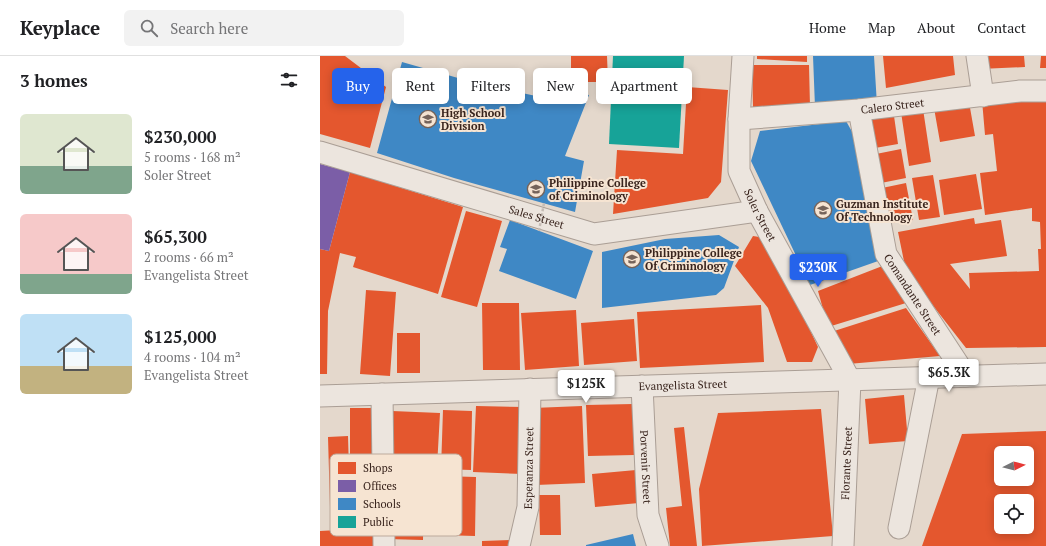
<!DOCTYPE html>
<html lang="en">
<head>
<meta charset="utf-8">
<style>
  :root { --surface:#fff; --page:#f2f2f2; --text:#202124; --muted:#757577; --line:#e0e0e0; --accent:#2563eb }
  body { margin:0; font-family:"PT Serif",serif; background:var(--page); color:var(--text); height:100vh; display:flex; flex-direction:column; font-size:15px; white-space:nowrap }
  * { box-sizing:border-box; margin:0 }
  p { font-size:13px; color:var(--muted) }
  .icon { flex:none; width:22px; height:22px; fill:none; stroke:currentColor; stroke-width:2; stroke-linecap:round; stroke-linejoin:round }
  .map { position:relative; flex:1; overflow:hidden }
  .side { display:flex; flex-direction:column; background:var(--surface); width:320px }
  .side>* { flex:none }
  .guide { position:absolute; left:12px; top:12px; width:380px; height:36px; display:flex; gap:8px }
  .needle { width:26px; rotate:84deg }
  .controls { position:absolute; left:674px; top:390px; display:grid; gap:8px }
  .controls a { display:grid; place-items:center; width:40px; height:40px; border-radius:6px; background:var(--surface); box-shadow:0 2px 10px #0003; font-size:20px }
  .price { position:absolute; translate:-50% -34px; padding:0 9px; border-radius:4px; background:#fff; color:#222; font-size:13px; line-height:26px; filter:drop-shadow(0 1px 2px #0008) }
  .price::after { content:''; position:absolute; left:50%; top:24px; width:12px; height:9px; margin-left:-6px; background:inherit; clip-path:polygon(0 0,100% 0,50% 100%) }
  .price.current { background:var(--accent); color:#fff }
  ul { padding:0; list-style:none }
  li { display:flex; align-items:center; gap:12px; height:100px; padding:0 20px }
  li span { display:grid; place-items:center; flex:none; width:112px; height:80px; border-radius:6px; color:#555 }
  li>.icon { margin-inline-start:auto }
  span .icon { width:48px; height:48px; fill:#fffc; stroke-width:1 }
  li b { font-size:17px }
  h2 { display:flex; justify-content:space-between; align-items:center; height:48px; padding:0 20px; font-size:17px }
  .chip { padding:0 14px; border-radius:6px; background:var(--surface); box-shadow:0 2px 10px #0003; font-size:14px; line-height:36px }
  .chip.current { background:var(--accent); color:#fff }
  header { display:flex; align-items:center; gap:24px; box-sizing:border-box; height:56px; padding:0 20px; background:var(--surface); border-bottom:1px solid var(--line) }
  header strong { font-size:19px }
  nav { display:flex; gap:22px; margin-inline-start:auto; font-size:14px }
  .search { width:280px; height:36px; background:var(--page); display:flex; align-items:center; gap:10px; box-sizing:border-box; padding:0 14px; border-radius:6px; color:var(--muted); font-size:15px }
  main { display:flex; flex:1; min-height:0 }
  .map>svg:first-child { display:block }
</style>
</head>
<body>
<header>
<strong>Keyplace</strong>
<div class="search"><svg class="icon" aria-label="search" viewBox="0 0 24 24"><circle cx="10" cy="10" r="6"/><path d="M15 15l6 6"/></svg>Search here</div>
<nav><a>Home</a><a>Map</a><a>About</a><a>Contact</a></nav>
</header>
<main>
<section class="side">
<h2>3 homes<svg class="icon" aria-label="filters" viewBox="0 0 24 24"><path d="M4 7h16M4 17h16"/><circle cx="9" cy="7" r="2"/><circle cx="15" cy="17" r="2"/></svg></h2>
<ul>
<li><span style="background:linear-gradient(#dfe7d0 65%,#7fa58c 0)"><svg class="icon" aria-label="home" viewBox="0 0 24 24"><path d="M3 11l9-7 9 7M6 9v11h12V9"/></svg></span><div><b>$230,000</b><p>5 rooms · 168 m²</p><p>Soler Street</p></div></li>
<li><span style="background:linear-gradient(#f6c9c9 75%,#7fa58c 0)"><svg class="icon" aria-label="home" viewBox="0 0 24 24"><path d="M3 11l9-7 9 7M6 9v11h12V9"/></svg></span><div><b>$65,300</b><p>2 rooms · 66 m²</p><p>Evangelista Street</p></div></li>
<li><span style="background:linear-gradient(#bfe0f5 65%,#c2b280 0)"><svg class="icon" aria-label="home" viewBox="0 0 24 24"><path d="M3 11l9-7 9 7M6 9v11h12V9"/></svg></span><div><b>$125,000</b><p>4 rooms · 104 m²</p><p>Evangelista Street</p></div></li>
</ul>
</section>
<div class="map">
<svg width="726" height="490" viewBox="0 0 726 490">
  <rect width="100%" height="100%" fill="#e4d8cc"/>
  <path fill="#e4572e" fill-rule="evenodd" d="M 0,0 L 25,0 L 66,31 L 50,92 L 0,78 Z
    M 251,0 L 287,0 L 288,26 L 251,26 Z
    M 437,0 L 487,0 L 487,6 L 437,3 Z
    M 563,0 L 633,0 L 635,19 L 566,32 Z
    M 660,0 L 704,0 L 705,11 L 660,13 Z
    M 721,0 L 726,0 L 726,12 L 720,12 Z
    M 432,9 L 489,9 L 490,51 L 433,52 Z
    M 367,31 L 408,34 L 401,126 L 388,142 L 293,158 L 297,94 L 363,98 Z
    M 726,41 L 726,291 L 646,292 L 586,215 L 578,176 L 654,162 L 655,168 L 681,164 L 687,200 L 630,208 L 650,233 L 649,217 L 719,215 L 718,193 L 721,193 L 720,166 L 712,165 L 712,152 L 665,159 L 660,117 L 677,115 L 673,78 L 665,79 L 662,44 Z
    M 649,46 L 655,80 L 620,86 L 614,52 Z
    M 603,53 L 611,106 L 589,110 L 581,56 Z
    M 574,60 L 578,88 L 555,92 L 550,64 Z
    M 581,93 L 586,122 L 561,127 L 556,98 Z
    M 30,116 L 143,151 L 118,238 L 33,211 L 36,201 L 20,197 L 8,255 L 7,318 L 0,318 L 0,193 L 9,195 Z
    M 656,118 L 662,153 L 624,159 L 619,124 Z
    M 613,119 L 620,161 L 599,164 L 592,122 Z
    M 586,127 L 593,164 L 570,167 L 562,132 Z
    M 146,155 L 182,165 L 157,251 L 121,241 Z
    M 433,180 L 445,182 L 475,242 L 498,291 L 492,306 L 467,306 L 448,252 L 415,210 Z
    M 565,209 L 586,247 L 508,271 L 498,235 Z
    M 46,234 L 76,236 L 70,320 L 40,318 Z
    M 162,247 L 199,247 L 200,314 L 163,314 Z
    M 441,249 L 444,306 L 320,312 L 317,256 Z
    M 586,252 L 620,300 L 528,308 L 511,276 Z
    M 256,254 L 259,310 L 205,314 L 201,257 Z
    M 314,263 L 317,305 L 264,309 L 261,267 Z
    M 77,277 L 100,277 L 100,317 L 77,317 Z
    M 584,339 L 588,385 L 549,388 L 545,343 Z
    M 313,348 L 314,399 L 268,400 L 266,349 Z
    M 156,350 L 205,351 L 203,418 L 153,416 Z
    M 262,350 L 265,427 L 216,429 L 213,352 Z
    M 30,352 L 59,352 L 58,411 L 30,411 Z
    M 501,353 L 513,480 L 382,490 L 379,433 L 398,357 Z
    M 123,354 L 152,355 L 151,414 L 121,413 Z
    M 72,355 L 120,357 L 117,411 L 69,409 Z
    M 364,371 L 377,490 L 350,490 L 346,452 L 362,450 L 354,372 Z
    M 726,375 L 726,490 L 602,490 L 642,378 ZM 681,397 L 707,397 L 707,423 L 681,423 ZM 681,445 L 707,445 L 707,471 L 681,471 Z
    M 28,380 L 30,450 L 10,451 L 8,381 Z
    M 316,414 L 319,447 L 275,451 L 272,418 Z
    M 122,420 L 156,421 L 155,480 L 121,479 Z
    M 68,428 L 104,428 L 103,484 L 67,483 Z
    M 219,439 L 240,439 L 241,479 L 220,479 Z
    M 53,472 L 54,490 L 0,490 L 0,475 Z
    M 191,484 L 191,490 L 162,490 L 162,485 Z"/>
  <path fill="#7b5ea7" d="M 0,108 L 30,116 L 9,195 L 0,193 Z"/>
  <path fill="#3f88c5" d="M 493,0 L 554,0 L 557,49 L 495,51 Z
    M 82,6 L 159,28 L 216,40 L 222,28 L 269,39 L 245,100 L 264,105 L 255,156 L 134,122 L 57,97 Z
    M 526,65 L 535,81 L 561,204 L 490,229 L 431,105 L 440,75 Z
    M 190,164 L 273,195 L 256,243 L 179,215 L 187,193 L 180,191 Z
    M 399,179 L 419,191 L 404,232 L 396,239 L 282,252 L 282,196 L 345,183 Z
    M 313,478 L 316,490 L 266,490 L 266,489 Z"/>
  <path fill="#17a398" d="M 293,0 L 364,0 L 359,92 L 289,88 Z"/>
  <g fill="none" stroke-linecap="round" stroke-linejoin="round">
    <defs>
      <g id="minor">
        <path id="s1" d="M 423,0 L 419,63 L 419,115 L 437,155 L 530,324"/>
        <path d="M 657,0 L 663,40"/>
        <path id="s2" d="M 539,54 L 566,198 L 646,320"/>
        <path id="s3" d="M 419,63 L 539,54 L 700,35 L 726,35"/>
        <path id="s4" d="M 0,96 L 274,178 L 437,155"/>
        <path id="s5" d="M 322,330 L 328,459 L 338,490"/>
        <path d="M 62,338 L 64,490"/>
        <path id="s6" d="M 0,340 L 726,318"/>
        <path d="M 579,472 L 609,321"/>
        <path id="s7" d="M 199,490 L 208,451 L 210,333"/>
        <path id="s8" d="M 523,490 L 530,324"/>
      </g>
    </defs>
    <use href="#minor" stroke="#aa9e95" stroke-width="23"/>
    <use href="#minor" stroke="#ece5de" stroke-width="21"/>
    <path stroke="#c5bcb5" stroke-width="2.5" stroke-dasharray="3 2" stroke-linecap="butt" d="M 219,175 L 224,147"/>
  </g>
  <defs>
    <symbol id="school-ring" viewBox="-11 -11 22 22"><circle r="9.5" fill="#f6e4d2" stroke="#75635a" stroke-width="1.5"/><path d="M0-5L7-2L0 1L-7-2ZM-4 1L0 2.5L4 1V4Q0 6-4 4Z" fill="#75635a"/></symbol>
    <symbol id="university-ring" viewBox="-11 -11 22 22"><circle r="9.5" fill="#f6e4d2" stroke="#75635a" stroke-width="1.5"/><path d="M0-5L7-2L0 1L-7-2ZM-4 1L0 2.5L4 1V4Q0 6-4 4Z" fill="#75635a"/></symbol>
  </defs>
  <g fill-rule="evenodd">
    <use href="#school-ring" x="98" y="53" width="20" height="20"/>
    <use href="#university-ring" x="206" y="123" width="20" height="20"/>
    <use href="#school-ring" x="493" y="144" width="20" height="20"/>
    <use href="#university-ring" x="302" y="193" width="20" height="20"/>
  </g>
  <g text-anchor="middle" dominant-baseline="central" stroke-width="4" stroke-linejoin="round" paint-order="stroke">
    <g font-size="11" fill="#39241d" stroke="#f6e4d2">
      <text stroke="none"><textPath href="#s3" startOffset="154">Calero Street</textPath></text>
      <text stroke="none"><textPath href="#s1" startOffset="164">Soler Street</textPath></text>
      <text stroke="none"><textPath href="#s4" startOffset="226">Sales Street</textPath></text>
      <text stroke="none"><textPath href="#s2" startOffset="195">Comandante Street</textPath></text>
      <text stroke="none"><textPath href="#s6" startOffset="363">Evangelista Street</textPath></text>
      <text stroke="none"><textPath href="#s8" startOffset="83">Florante Street</textPath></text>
      <text stroke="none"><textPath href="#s5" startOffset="81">Porvenir Street</textPath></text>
      <text stroke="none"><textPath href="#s7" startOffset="79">Esperanza Street</textPath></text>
    </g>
    <g font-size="11" font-weight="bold" fill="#39241d" stroke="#f6e4d2" text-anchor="start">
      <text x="121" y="57">High School<tspan x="121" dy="13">Division</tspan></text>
      <text x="229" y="127">Philippine College<tspan x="229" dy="13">of Criminology</tspan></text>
      <text x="516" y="148">Guzman Institute<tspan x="516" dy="13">Of Technology</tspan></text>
      <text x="325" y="197">Philippine College<tspan x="325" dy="13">Of Criminology</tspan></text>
    </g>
  </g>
  <rect x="10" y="398" width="132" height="82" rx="6" fill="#f6e4d2" stroke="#bdaa9c" stroke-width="1"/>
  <rect x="18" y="406" width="18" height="12" fill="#e4572e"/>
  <rect x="18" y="424" width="18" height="12" fill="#7b5ea7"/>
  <rect x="18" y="442" width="18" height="12" fill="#3f88c5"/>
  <rect x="18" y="460" width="18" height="12" fill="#17a398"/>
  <g font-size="11" fill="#39241d">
    <text x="43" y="416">Shops</text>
    <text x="43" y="434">Offices</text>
    <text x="43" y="452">Schools</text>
    <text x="43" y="470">Public</text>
  </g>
</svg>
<div class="controls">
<a><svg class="needle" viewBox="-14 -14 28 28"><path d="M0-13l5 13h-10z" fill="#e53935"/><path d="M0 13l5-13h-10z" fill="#757577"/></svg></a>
<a><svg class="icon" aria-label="locate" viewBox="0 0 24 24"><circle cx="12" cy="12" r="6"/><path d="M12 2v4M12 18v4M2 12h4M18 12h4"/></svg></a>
</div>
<b class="price current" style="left:498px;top:232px">$230K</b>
<b class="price" style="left:629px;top:337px">$65.3K</b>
<b class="price" style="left:266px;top:348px">$125K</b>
<div class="guide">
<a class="chip current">Buy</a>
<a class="chip">Rent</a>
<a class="chip">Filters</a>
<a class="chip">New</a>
<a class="chip">Apartment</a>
</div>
</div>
</main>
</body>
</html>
